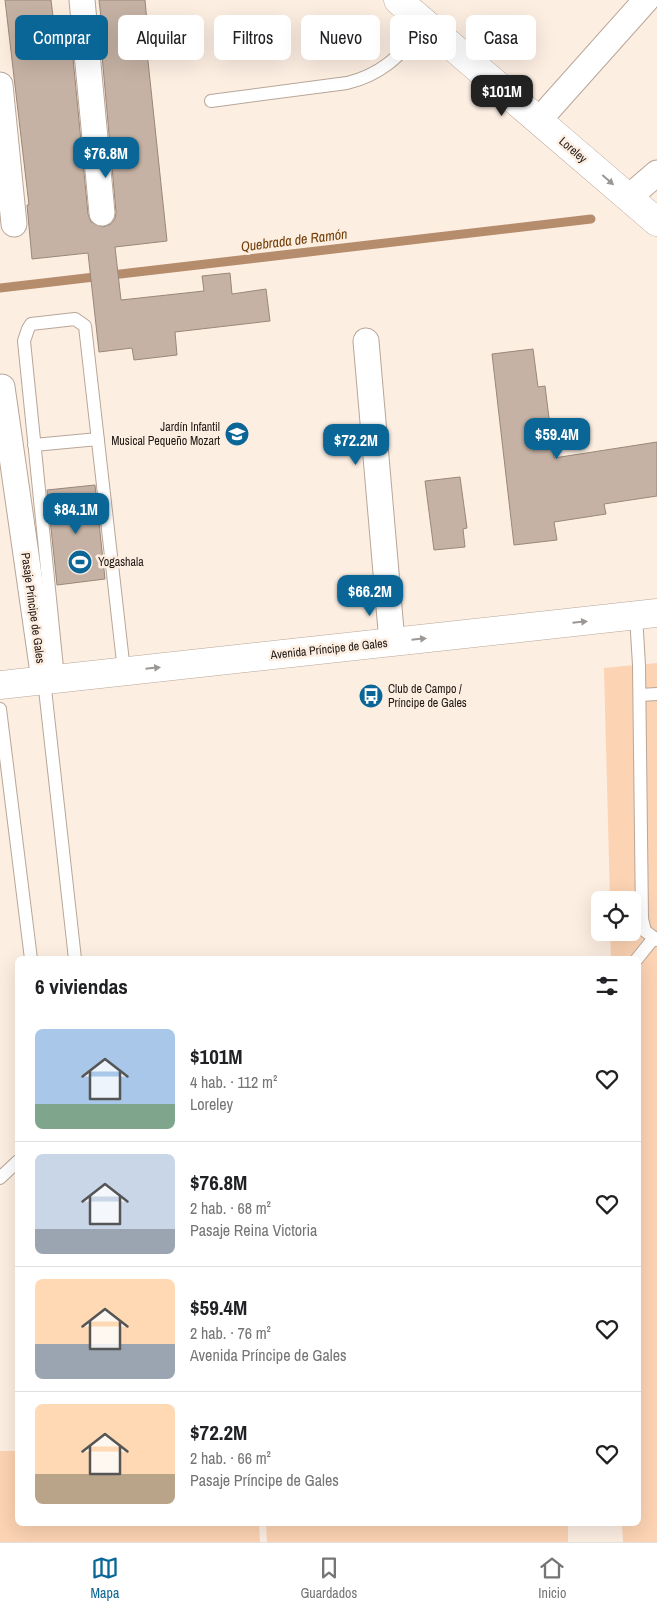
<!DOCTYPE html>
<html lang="es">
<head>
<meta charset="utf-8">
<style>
  :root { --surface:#fff; --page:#f6f6f6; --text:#202124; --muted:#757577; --line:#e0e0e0; --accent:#0a6696 }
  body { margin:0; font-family:"Archivo Narrow",sans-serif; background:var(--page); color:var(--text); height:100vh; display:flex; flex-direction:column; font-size:19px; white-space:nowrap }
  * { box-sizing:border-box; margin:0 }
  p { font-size:16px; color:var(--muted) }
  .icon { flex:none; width:28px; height:28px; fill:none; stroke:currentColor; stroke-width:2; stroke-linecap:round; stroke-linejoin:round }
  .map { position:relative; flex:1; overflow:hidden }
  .details { position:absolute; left:15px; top:956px; width:626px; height:570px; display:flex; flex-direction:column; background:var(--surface); border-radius:8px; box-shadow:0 5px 20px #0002 }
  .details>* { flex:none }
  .top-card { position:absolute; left:15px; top:15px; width:628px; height:45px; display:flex; gap:10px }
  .fabs { position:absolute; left:591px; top:891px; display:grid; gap:10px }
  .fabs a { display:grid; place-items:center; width:50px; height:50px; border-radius:8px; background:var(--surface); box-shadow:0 5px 20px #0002; font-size:25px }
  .price { position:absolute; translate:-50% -42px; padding:0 11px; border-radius:10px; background:var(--accent); color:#fff; font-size:16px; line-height:32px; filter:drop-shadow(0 1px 2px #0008) }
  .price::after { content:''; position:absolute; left:50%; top:30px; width:15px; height:11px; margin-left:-8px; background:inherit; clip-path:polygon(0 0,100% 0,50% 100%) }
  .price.current { background:#222; color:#fff }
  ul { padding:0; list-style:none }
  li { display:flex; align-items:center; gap:15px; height:125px; padding:0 20px }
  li+li { border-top:1px solid var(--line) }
  li span { display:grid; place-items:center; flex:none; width:140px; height:100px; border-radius:8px; color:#555 }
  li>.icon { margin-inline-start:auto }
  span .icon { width:60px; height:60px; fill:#fffc; stroke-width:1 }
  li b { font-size:21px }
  h2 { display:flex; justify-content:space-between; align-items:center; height:60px; padding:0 20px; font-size:21px }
  .tag { padding:0 18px; border-radius:8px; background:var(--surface); box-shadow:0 5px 20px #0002; font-size:18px; line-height:45px }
  .tag.current { background:var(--accent); color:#fff }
  .dock { display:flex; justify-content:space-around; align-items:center; height:70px; border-top:1px solid var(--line); background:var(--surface); font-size:14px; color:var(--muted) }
  .dock a { display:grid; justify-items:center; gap:2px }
  .dock .current { color:var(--accent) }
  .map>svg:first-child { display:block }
</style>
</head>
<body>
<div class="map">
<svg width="657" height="1542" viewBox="0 0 657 1542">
  <rect width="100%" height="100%" fill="#fdeee2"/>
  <path fill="#fcd3b3" d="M 657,663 L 657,1542 L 623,1542 L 622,1524 L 639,1524 L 639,959 L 611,959 L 610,933 L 632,932 L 632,900 L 610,900 L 604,668 Z
    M 0,1451 L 17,1451 L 18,1524 L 259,1524 L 260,1542 L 0,1542 Z
    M 266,1524 L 568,1524 L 568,1542 L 267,1542 Z"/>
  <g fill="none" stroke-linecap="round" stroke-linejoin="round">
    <path stroke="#b68d6c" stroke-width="9" d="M 0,288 L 591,219"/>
  </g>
  <path fill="#c5b2a4" stroke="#99887a" d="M 5,0 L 51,0 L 57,50 L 72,48 L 88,214 L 91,222 L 103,227 L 111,224 L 115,219 L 116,212 L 101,44 L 104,44 L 99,0 L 145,0 L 147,22 L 144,23 L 167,241 L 115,247 L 121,300 L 204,291 L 202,276 L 230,273 L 232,294 L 266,289 L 270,321 L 175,332 L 177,355 L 134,360 L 132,348 L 99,352 L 88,253 L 32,259 L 27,205 L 29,205 Z
    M 533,349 L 538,387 L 545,386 L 554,458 L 657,442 L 657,496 L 604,504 L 606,514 L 554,522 L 557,540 L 514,545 L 492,354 Z
    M 460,477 L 467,528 L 463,529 L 465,547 L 434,550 L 425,481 Z
    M 95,485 L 105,579 L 57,585 L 47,490 Z"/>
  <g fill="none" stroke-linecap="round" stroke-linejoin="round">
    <defs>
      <path id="service" d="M 211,101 L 347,83 C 385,74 402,52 427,25
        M 34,445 L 98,439
        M 636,616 L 639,665 L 642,919 L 645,931 L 657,940
        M 58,678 L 24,341 L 28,329 L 31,324 L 75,319 L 85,326 L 124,671
        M 44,680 L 75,959
        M 640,695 L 657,694
        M 0,709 L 31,959
        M 637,959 L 653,939
        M 0,1178 L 18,1161"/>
      <path id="minor" d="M 82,0 L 102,213
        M 0,85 L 14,224
        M 539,120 L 646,0
        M 628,198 L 657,173
        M 366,341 L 392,642
        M 2,387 L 44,680"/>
      <path id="secondary" d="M 398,0 L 657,222
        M 0,685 L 657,613"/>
    </defs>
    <use href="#service" stroke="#b8a698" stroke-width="14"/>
    <use href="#minor" stroke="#b8a698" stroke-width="27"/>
    <use href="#secondary" stroke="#b8a698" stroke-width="29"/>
    <use href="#service" stroke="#fff" stroke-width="12"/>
    <use href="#minor" stroke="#fff" stroke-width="25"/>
    <use href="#secondary" stroke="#fff" stroke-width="28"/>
  </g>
  <defs><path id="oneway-solid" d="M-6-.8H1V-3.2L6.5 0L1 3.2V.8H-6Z" transform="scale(1.25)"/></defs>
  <g fill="#9a9795">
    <use href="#oneway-solid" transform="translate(608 180) rotate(41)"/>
    <use href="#oneway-solid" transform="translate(580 622) rotate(-6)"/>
    <use href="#oneway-solid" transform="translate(419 639) rotate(-6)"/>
    <use href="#oneway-solid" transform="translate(153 668) rotate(-6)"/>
  </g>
  <defs>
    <symbol id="school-disc" viewBox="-11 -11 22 22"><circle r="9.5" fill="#0a6696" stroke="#fdeee2"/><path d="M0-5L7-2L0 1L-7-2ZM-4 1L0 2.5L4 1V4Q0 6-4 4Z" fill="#fff"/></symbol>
    <symbol id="stadium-disc" viewBox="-11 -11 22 22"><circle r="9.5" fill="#0a6696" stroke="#fdeee2"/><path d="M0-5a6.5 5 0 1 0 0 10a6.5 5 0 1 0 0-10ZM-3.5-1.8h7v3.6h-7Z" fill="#fff"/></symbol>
    <symbol id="bus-disc" viewBox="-11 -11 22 22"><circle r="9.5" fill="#0a6696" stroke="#fdeee2"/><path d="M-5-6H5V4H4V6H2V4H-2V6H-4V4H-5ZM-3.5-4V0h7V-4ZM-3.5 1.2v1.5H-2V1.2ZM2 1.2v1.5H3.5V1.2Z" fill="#fff"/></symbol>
  </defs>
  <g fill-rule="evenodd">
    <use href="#school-disc" x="223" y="420" width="28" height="28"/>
    <use href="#stadium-disc" x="66" y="548" width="28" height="28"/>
    <use href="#bus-disc" x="357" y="682" width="28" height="28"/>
  </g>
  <g text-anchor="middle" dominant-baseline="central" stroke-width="5" stroke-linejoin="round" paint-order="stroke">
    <g font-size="12" fill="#1f1813" stroke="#fdeee2">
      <text transform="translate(573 150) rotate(41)">Loreley</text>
      <text transform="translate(33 608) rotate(82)">Pasaje Príncipe de Gales</text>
      <text transform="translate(329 649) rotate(-6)">Avenida Príncipe de Gales</text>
    </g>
    <g font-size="12" fill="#1f1813" stroke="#fdeee2" text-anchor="start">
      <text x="220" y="427" text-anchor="end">Jardín Infantil<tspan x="220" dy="14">Musical Pequeño Mozart</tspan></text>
      <text x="98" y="562">Yogashala</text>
      <text x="388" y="689">Club de Campo /<tspan x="388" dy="14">Príncipe de Gales</tspan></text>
    </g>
    <g font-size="14" font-style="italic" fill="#713e07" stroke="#fdeee2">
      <text transform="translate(294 240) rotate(-7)">Quebrada de Ramón</text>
    </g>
  </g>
</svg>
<div class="fabs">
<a><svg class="icon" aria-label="locate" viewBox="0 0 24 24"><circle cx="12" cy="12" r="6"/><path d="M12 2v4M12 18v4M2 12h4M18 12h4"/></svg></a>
</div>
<b class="price current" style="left:502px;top:117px">$101M</b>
<b class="price" style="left:106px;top:179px">$76.8M</b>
<b class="price" style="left:557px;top:460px">$59.4M</b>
<b class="price" style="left:356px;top:466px">$72.2M</b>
<b class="price" style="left:76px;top:535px">$84.1M</b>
<b class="price" style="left:370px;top:617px">$66.2M</b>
<div class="top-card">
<a class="tag current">Comprar</a>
<a class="tag">Alquilar</a>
<a class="tag">Filtros</a>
<a class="tag">Nuevo</a>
<a class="tag">Piso</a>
<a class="tag">Casa</a>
</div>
<section class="details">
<h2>6 viviendas<svg class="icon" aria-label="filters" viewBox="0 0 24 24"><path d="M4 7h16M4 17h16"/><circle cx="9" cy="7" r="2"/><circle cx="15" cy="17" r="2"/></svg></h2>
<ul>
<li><span style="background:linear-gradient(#a9c7e8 75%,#7fa58c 0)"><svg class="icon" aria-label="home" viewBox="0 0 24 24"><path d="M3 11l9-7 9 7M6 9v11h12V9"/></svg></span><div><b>$101M</b><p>4 hab. · 112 m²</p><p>Loreley</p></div><svg class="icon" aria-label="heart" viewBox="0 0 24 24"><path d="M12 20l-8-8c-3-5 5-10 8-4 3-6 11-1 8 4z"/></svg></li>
<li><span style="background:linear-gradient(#c9d6e8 75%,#9aa5b1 0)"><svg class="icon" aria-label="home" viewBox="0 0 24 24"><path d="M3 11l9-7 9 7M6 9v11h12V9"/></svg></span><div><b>$76.8M</b><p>2 hab. · 68 m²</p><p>Pasaje Reina Victoria</p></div><svg class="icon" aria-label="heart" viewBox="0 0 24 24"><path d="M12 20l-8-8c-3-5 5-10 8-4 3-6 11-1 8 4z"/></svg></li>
<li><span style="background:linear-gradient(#ffd9b3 65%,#9aa5b1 0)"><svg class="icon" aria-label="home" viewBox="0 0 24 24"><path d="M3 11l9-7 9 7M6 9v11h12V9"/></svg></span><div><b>$59.4M</b><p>2 hab. · 76 m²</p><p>Avenida Príncipe de Gales</p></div><svg class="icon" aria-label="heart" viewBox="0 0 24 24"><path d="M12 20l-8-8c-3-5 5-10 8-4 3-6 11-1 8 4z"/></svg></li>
<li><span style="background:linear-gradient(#ffd9b3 70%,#b9a48a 0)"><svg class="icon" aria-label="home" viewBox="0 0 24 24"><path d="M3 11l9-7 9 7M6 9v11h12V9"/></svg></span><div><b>$72.2M</b><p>2 hab. · 66 m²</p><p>Pasaje Príncipe de Gales</p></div><svg class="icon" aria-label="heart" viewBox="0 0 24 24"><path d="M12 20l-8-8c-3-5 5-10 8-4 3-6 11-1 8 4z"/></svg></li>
</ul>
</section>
</div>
<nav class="dock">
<a class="current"><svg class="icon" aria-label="map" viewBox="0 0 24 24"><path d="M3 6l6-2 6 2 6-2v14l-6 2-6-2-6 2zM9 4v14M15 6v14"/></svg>Mapa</a>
<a><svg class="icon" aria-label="saved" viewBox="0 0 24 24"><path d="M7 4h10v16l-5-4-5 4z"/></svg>Guardados</a>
<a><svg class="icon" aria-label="home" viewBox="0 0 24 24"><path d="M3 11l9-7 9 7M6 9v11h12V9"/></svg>Inicio</a>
</nav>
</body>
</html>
